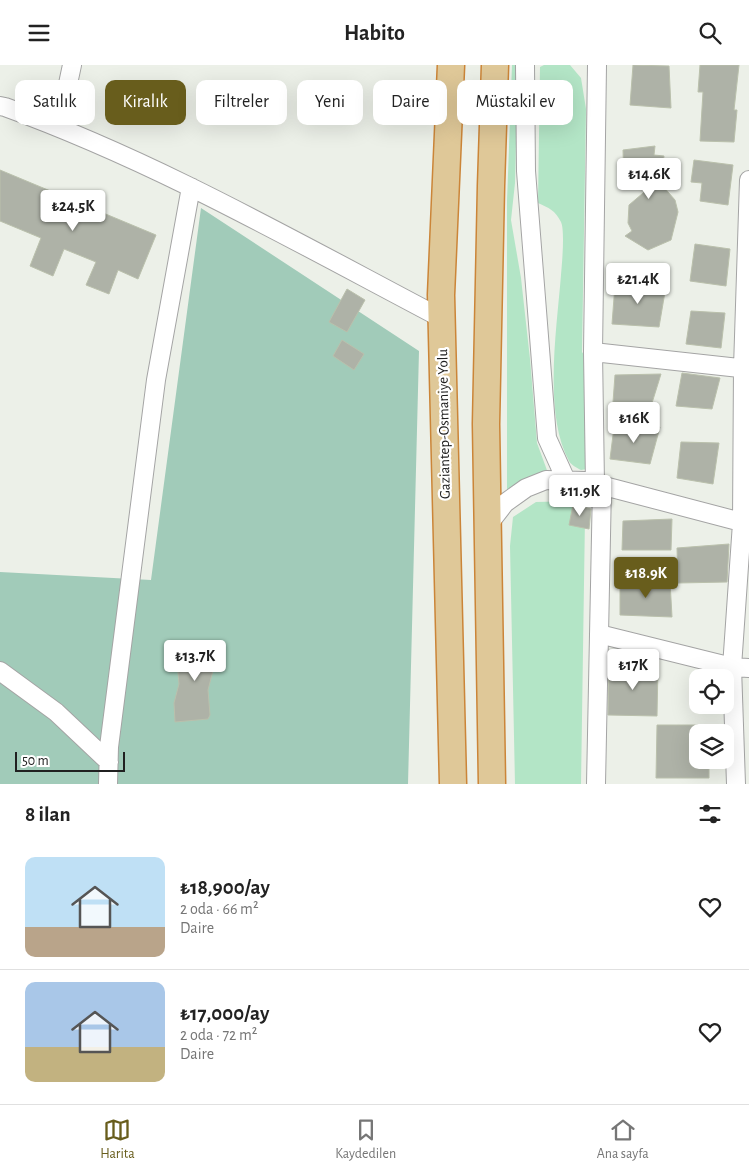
<!DOCTYPE html>
<html lang="tr">
<head>
<meta charset="utf-8">
<style>
  :root { --surface:#fff; --page:#f2f2f2; --text:#222; --muted:#767676; --line:#e0e0e0; --accent:#685d1c }
  body { margin:0; font-family:"Alegreya Sans",sans-serif; background:var(--page); color:var(--text); height:100vh; display:flex; flex-direction:column; font-size:19px; white-space:nowrap }
  * { box-sizing:border-box; margin:0 }
  p { font-size:16px; color:var(--muted) }
  .icon { flex:none; width:28px; height:28px; fill:none; stroke:currentColor; stroke-width:2; stroke-linecap:round; stroke-linejoin:round }
  .map { position:relative; height:719px; overflow:hidden }
  .panel { display:flex; flex-direction:column; background:var(--surface); flex:1 }
  .panel>* { flex:none }
  .hud { position:absolute; left:15px; top:15px; width:720px; height:45px; display:flex; gap:10px }
  .fabs { position:absolute; left:689px; top:604px; display:grid; gap:10px }
  .fabs a { display:grid; place-items:center; width:45px; height:45px; border-radius:10px; background:var(--surface); box-shadow:0 5px 20px #0002; font-size:25px }
  .scale { position:absolute; left:15px; bottom:12px; width:110px; box-sizing:border-box; padding-left:5px; border:2px solid #202020; border-top:0; font-size:14px; line-height:18px; white-space:nowrap; color:#202020; -webkit-text-stroke:4px #fff; paint-order:stroke }
  .price { position:absolute; translate:-50% -42px; padding:0 11px; border-radius:5px; background:#fff; color:#222; font-size:16px; line-height:32px; filter:drop-shadow(0 1px 2px #0008) }
  .price::after { content:''; position:absolute; left:50%; top:30px; width:15px; height:11px; margin-left:-8px; background:inherit; clip-path:polygon(0 0,100% 0,50% 100%) }
  .price.on { background:var(--accent); color:#fff }
  ul { padding:0; list-style:none }
  li { display:flex; align-items:center; gap:15px; height:125px; padding:0 25px }
  li+li { border-top:1px solid var(--line) }
  li span { display:grid; place-items:center; flex:none; width:140px; height:100px; border-radius:10px; color:#555 }
  li>.icon { margin-inline-start:auto }
  span .icon { width:60px; height:60px; fill:#fffc; stroke-width:1 }
  li b { font-size:21px }
  h2 { display:flex; justify-content:space-between; align-items:center; height:60px; padding:0 25px; font-size:21px }
  .tag { padding:0 18px; border-radius:10px; background:var(--surface); box-shadow:0 5px 20px #0002; font-size:18px; line-height:45px }
  .tag.on { background:var(--accent); color:#fff }
  header { display:flex; justify-content:space-between; align-items:center; height:65px; padding:0 25px; background:var(--surface); font-size:22px; font-weight:600 }
  .tab-bar { display:flex; justify-content:space-around; align-items:center; height:70px; border-top:1px solid var(--line); background:var(--surface); font-size:14px; color:var(--muted) }
  .tab-bar a { display:grid; justify-items:center; gap:2px }
  .tab-bar .on { color:var(--accent) }
  .map>svg:first-child { display:block }
</style>
</head>
<body>
<header><svg class="icon" aria-label="menu" viewBox="0 0 24 24"><path d="M4 6h16M4 12h16M4 18h16"/></svg>Habito<svg class="icon" aria-label="search" viewBox="0 0 24 24"><circle cx="10" cy="10" r="6"/><path d="M15 15l6 6"/></svg></header>
<div class="map">
<svg width="749" height="719" viewBox="0 0 749 719">
  <rect width="100%" height="100%" fill="#ecf0e8"/>
  <path fill="#b3e5c6" d="M 512,0 L 518,0 L 515,118 L 511,155 L 521,213 L 530,294 L 537,378 L 548,408 L 507,426 L 507,136 Z
    M 544,0 L 570,0 L 581,13 L 586,44 L 582,287 L 587,294 L 587,404 L 581,405 C 577,403 571,400 569,396 C 543,349 557,262 561,210 C 562,198 565,166 561,157 C 555,145 549,143 538,138 L 540,2 Z
    M 575,436 L 585,452 L 581,719 L 515,719 L 510,481 L 513,452 L 536,437 Z"/>
  <path fill="#a1cbb9" d="M 201,143 L 419,286 L 408,719 L 0,719 L 0,507 L 151,515 Z"/>
  <path fill="#aeb2a7" stroke="#bac0ac" d="M 633,0 L 669,1 L 671,43 L 630,40 Z
    M 700,0 L 739,0 L 734,45 L 737,45 L 734,77 L 700,76 L 703,27 L 698,27 Z
    M 655,81 L 654,90 L 664,91 L 661,113 L 655,112 L 675,135 L 678,147 L 671,175 L 648,185 L 625,171 L 632,166 L 628,158 L 629,140 L 656,117 L 624,117 L 623,85 Z
    M 694,95 L 733,100 L 728,140 L 700,136 L 702,118 L 691,117 Z
    M 0,105 L 156,170 L 138,214 L 118,205 L 109,229 L 86,220 L 96,197 L 64,184 L 53,211 L 30,201 L 41,173 L 0,156 Z
    M 695,179 L 730,184 L 726,221 L 690,216 Z
    M 615,220 L 666,221 L 659,262 L 612,259 Z
    M 347,224 L 365,235 L 347,267 L 329,257 Z
    M 691,246 L 725,248 L 721,283 L 686,279 Z
    M 342,275 L 364,289 L 354,305 L 333,291 Z
    M 682,308 L 720,313 L 712,344 L 676,341 Z
    M 661,309 L 652,338 L 613,337 L 615,310 Z
    M 614,362 L 660,362 L 650,399 L 610,394 Z
    M 681,377 L 719,378 L 713,419 L 677,413 Z
    M 573,440 L 591,444 L 589,464 L 569,460 Z
    M 672,454 L 671,485 L 622,485 L 623,456 Z
    M 729,479 L 727,517 L 678,518 L 677,483 Z
    M 620,516 L 670,516 L 672,552 L 620,550 Z
    M 204,577 L 216,581 L 217,590 L 208,625 L 210,650 L 208,654 L 175,657 L 174,638 L 179,619 L 178,608 L 186,578 Z
    M 609,600 L 658,601 L 657,651 L 608,650 Z
    M 657,660 L 698,660 L 698,695 L 709,695 L 709,713 L 656,713 Z"/>
  <g fill="none" stroke-linecap="round" stroke-linejoin="round">
    <defs>
      <path id="minor" d="M 525,0 L 526,106 L 547,373 L 566,415
        M 0,41 L 5,42 C 157,97 298,178 441,253
        M 59,61 L 72,0
        M 593,287 L 749,304
        M 595,419 L 593,287 L 597,0
        M 488,460 L 505,438 L 526,423 L 546,415 L 585,416 L 749,459
        M 599,569 L 732,602 L 749,603
        M 0,606 L 56,647 L 109,697
        M 108,719 L 109,682 L 156,315 L 191,122
        M 596,719 L 602,421
        M 736,719 L 732,602 L 742,458 L 743,303 L 749,115"/>
      <path id="highway" d="M 451,0 L 441,230 L 453,719
        M 492,719 L 486,359 L 491,121 L 495,0"/>
    </defs>
    <use href="#minor" stroke="#a4a4a4" stroke-width="20"/>
    <use href="#highway" stroke="#cb8538" stroke-width="29"/>
    <use href="#minor" stroke="#fff" stroke-width="18"/>
    <use href="#highway" stroke="#dfc898" stroke-width="26"/>
  </g>
  <g text-anchor="middle" dominant-baseline="central" stroke-width="4.5" stroke-linejoin="round" paint-order="stroke">
    <g font-size="15" fill="#202020" stroke="#fff">
      <text transform="translate(444 359) rotate(-91)">Gaziantep-Osmaniye Yolu</text>
    </g>
  </g>
</svg>
<div class="fabs">
<a><svg class="icon" aria-label="locate" viewBox="0 0 24 24"><circle cx="12" cy="12" r="6"/><path d="M12 2v4M12 18v4M2 12h4M18 12h4"/></svg></a>
<a><svg class="icon" aria-label="layers" viewBox="0 0 24 24"><path d="M12 4l9 5-9 5-9-5zM3 14l9 5 9-5"/></svg></a>
</div>
<div class="scale">50 m</div>
<b class="price" style="left:649px;top:135px">₺14.6K</b>
<b class="price" style="left:73px;top:167px">₺24.5K</b>
<b class="price" style="left:638px;top:240px">₺21.4K</b>
<b class="price" style="left:634px;top:379px">₺16K</b>
<b class="price" style="left:580px;top:452px">₺11.9K</b>
<b class="price on" style="left:646px;top:534px">₺18.9K</b>
<b class="price" style="left:195px;top:617px">₺13.7K</b>
<b class="price" style="left:633px;top:626px">₺17K</b>
<div class="hud">
<a class="tag">Satılık</a>
<a class="tag on">Kiralık</a>
<a class="tag">Filtreler</a>
<a class="tag">Yeni</a>
<a class="tag">Daire</a>
<a class="tag">Müstakil ev</a>
</div>
</div>
<section class="panel">
<h2>8 ilan<svg class="icon" aria-label="filters" viewBox="0 0 24 24"><path d="M4 7h16M4 17h16"/><circle cx="9" cy="7" r="2"/><circle cx="15" cy="17" r="2"/></svg></h2>
<ul>
<li><span style="background:linear-gradient(#bfe0f5 70%,#b9a48a 0)"><svg class="icon" aria-label="home" viewBox="0 0 24 24"><path d="M3 11l9-7 9 7M6 9v11h12V9"/></svg></span><div><b>₺18,900/ay</b><p>2 oda · 66 m²</p><p>Daire</p></div><svg class="icon" aria-label="heart" viewBox="0 0 24 24"><path d="M12 20l-8-8c-3-5 5-10 8-4 3-6 11-1 8 4z"/></svg></li>
<li><span style="background:linear-gradient(#a9c7e8 65%,#c2b280 0)"><svg class="icon" aria-label="home" viewBox="0 0 24 24"><path d="M3 11l9-7 9 7M6 9v11h12V9"/></svg></span><div><b>₺17,000/ay</b><p>2 oda · 72 m²</p><p>Daire</p></div><svg class="icon" aria-label="heart" viewBox="0 0 24 24"><path d="M12 20l-8-8c-3-5 5-10 8-4 3-6 11-1 8 4z"/></svg></li>
</ul>
</section>
<nav class="tab-bar">
<a class="on"><svg class="icon" aria-label="map" viewBox="0 0 24 24"><path d="M3 6l6-2 6 2 6-2v14l-6 2-6-2-6 2zM9 4v14M15 6v14"/></svg>Harita</a>
<a><svg class="icon" aria-label="saved" viewBox="0 0 24 24"><path d="M7 4h10v16l-5-4-5 4z"/></svg>Kaydedilen</a>
<a><svg class="icon" aria-label="home" viewBox="0 0 24 24"><path d="M3 11l9-7 9 7M6 9v11h12V9"/></svg>Ana sayfa</a>
</nav>
</body>
</html>
